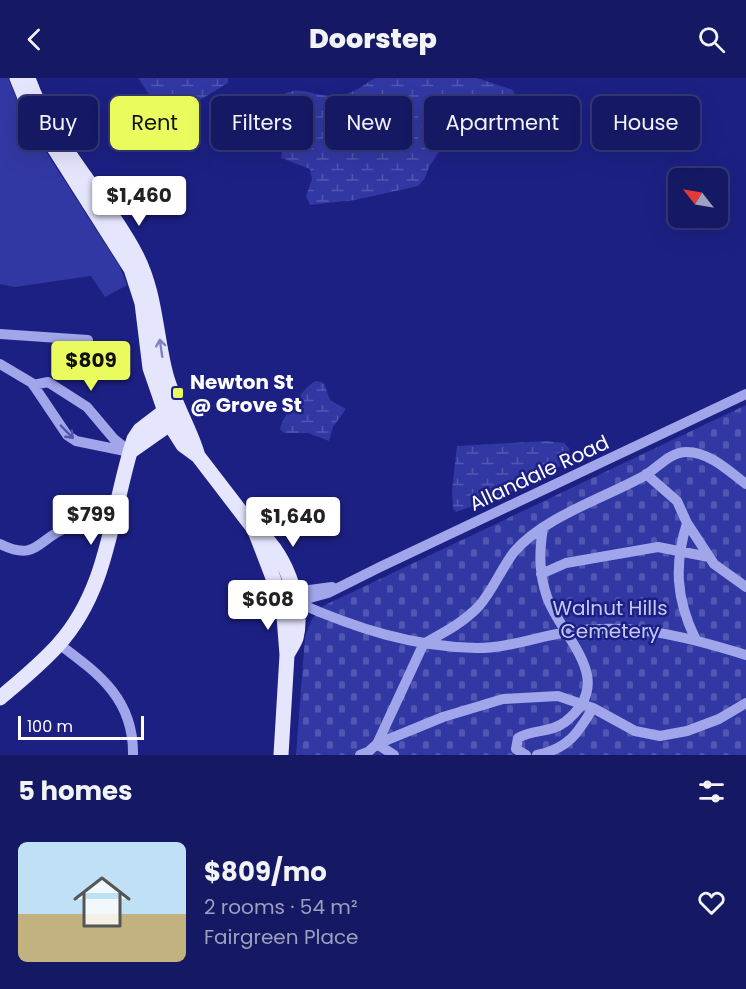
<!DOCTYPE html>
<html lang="en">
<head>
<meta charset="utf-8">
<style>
  :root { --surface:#151862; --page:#22256b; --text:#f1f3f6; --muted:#9da0be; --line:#343777; --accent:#eafb5e }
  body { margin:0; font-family:Poppins,sans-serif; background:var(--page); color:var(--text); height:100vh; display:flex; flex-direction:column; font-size:22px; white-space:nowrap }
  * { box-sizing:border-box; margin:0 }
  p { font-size:20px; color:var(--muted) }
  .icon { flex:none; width:33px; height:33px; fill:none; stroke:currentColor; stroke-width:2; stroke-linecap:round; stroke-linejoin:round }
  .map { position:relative; height:677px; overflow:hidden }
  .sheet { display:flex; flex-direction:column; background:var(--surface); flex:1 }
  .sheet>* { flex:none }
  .banner { position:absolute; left:18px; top:18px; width:711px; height:54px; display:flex; gap:12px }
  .needle { width:39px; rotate:301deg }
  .buttons { position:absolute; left:668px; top:90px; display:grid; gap:12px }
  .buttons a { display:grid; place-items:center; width:60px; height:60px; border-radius:9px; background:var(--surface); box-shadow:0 6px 24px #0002,0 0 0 2px var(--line); font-size:30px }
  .scale { position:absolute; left:18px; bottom:15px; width:126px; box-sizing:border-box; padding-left:6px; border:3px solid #fff; border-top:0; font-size:16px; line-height:21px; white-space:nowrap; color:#fff; -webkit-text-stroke:4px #1c2083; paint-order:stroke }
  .price { position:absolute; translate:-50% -51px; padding:0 14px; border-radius:6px; background:#fff; color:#222; font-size:20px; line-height:39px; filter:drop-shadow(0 2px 3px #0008) }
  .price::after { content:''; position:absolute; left:50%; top:36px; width:18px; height:14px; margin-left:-9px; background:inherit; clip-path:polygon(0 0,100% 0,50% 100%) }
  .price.on { background:var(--accent); color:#111 }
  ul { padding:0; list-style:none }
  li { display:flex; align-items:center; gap:18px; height:150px; padding:0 18px }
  li span { display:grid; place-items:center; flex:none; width:168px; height:120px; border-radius:9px; color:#555 }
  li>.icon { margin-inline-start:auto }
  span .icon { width:72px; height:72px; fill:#fffc; stroke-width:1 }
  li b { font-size:26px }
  h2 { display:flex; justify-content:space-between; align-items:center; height:72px; padding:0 18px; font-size:26px }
  .tag { padding:0 21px; border-radius:9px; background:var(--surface); box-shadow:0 6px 24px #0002,0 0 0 2px var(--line); font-size:21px; line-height:54px }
  .tag.on { background:var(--accent); color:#111 }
  header { display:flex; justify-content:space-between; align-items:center; height:78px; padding:0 18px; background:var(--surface); font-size:27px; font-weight:800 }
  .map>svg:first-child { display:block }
</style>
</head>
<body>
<header><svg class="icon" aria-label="back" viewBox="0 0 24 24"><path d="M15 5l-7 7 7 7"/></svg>Doorstep<svg class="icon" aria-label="search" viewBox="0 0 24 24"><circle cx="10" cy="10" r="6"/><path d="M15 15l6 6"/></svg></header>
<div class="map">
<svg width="746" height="677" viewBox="0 0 746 677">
  <defs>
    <pattern id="wetland-marsh" width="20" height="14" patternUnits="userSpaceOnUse" patternTransform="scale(1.5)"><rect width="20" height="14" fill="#3238a3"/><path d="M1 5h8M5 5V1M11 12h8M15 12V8" fill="none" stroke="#5156b1"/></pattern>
    <pattern id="cemetery-stones" width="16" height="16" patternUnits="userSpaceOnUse" patternTransform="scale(1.5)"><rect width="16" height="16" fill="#3238a3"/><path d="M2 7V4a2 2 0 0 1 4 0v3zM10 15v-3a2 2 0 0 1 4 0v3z" fill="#5156b1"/></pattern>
  </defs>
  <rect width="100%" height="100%" fill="#1c2083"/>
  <path fill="#3238a3" d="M 0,0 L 8,0 L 25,41 L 120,189 L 127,207 L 105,219 L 91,198 L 15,209 L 0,206 Z"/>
  <path fill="url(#wetland-marsh)" d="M 138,0 L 228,0 L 228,5 L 190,28 L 171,49 Z
    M 375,0 L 477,0 L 513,12 L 516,19 L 488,29 L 455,49 L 429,89 L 425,100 L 418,108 L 355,122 L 310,127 L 306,118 L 312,101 L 310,91 L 281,80 C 286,58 272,35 279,19 C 297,5 315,19 335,18 C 352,17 362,8 375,0 Z
    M 316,303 L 324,305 L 330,322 L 346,331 L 333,349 L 329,363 L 308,355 L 284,355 L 280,351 C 282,340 305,307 316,303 Z
    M 546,363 L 564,365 L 569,370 L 570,383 L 510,415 L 456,434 L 453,431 L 452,412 L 457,368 Z"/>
  <path fill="url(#cemetery-stones)" d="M 746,327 L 746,677 L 296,677 L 305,559 L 312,541 L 323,528 Z"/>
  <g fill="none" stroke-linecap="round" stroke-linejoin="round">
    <path stroke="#a1a5ea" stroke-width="10" d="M 0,256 L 88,262
      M 0,286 L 32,305 L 67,357 L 76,363 L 130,374
      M 33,307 L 48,304 L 87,329 L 114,361 L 129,373
      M 646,396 L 677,423 L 687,445 L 714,486 L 746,509
      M 687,445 C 674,486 676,521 695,560
      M 0,466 C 38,485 38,459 69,449 C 84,444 97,449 112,453
      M 541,496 L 566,485 L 658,469 L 709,479
      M 290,521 L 302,513 L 332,509
      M 296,524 C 355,550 413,569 477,570 C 508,570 536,559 567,554 C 631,544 685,558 746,577
      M 292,525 L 328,515 L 380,489 L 746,316
      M 59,566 C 99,596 134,621 133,677
      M 423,566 C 443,555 463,545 479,528 C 493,512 501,491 514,474 C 544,439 604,420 644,398 C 658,390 669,374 687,374 C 709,374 729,393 746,406
      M 377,666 L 423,567
      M 377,666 L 394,677
      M 360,677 L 368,674 L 377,666 L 443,639 L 503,621 L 558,618 L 593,630 L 635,653 L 660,658 L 687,653 L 719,641 L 746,625
      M 526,677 L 516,671 L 518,660 C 533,651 551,655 565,644 C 619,602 562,561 547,519 C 539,495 539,475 543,450
      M 537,677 C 568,671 578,655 593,630"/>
    <path stroke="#e5e5fe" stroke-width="15" d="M 17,0 L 30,32 L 131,191 L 142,225 L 150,290 L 169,345 L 183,367 L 198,378 L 254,451 C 283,468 305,526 296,560 C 294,566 290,571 287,577
      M 28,0 C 48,60 105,118 135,175 C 156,214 155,255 166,297 C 174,326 190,350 198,378
      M 131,373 L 178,340
      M 255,453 L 283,526 L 287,577 L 281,677
      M 0,620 C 20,603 41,586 58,567 C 110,510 111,431 134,361 L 140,352 L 170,329"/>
  </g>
  <defs><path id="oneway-shaft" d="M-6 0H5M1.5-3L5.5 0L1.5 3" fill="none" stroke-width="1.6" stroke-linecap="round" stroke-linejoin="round" transform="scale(1.5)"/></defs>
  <use stroke="#8082c0" href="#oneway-shaft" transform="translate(161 270) rotate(-98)"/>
  <use stroke="#5155ac" href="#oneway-shaft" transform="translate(67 354) rotate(46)"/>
  <rect fill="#eafb5e" stroke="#1c2083" stroke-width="2" x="172" y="309" width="12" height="12" rx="3"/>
  <g text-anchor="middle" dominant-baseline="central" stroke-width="5" stroke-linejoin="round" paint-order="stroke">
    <g font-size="20" font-weight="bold" fill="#fff" stroke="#1c2083" text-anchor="start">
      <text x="190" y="304">Newton St<tspan x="190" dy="23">@ Grove St</tspan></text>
    </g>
    <g font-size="20" fill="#fff" stroke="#1c2083">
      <text transform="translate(539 395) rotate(-25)">Allandale Road</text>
    </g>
    <g font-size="20" fill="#c6c8f8" stroke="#1c2083">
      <text x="610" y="530">Walnut Hills<tspan x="610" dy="23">Cemetery</tspan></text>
    </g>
  </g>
</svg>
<div class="buttons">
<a><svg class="needle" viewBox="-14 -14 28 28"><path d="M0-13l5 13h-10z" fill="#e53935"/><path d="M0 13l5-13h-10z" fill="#9da0be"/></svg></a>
</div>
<div class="scale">100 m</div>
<b class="price" style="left:139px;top:149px">$1,460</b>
<b class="price on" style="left:91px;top:314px">$809</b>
<b class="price" style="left:91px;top:468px">$799</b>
<b class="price" style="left:293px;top:470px">$1,640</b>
<b class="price" style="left:268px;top:553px">$608</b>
<div class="banner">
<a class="tag">Buy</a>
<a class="tag on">Rent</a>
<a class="tag">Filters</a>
<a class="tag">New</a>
<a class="tag">Apartment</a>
<a class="tag">House</a>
</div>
</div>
<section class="sheet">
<h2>5 homes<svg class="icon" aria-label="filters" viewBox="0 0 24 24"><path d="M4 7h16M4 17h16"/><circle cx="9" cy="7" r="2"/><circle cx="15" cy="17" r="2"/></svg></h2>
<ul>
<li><span style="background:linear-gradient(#bfe0f5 60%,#c2b280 0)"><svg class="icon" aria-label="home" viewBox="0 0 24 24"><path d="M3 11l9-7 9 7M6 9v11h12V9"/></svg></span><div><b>$809/mo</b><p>2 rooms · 54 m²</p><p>Fairgreen Place</p></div><svg class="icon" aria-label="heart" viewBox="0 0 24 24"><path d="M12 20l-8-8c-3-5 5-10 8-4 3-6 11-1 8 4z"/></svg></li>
</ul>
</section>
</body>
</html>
